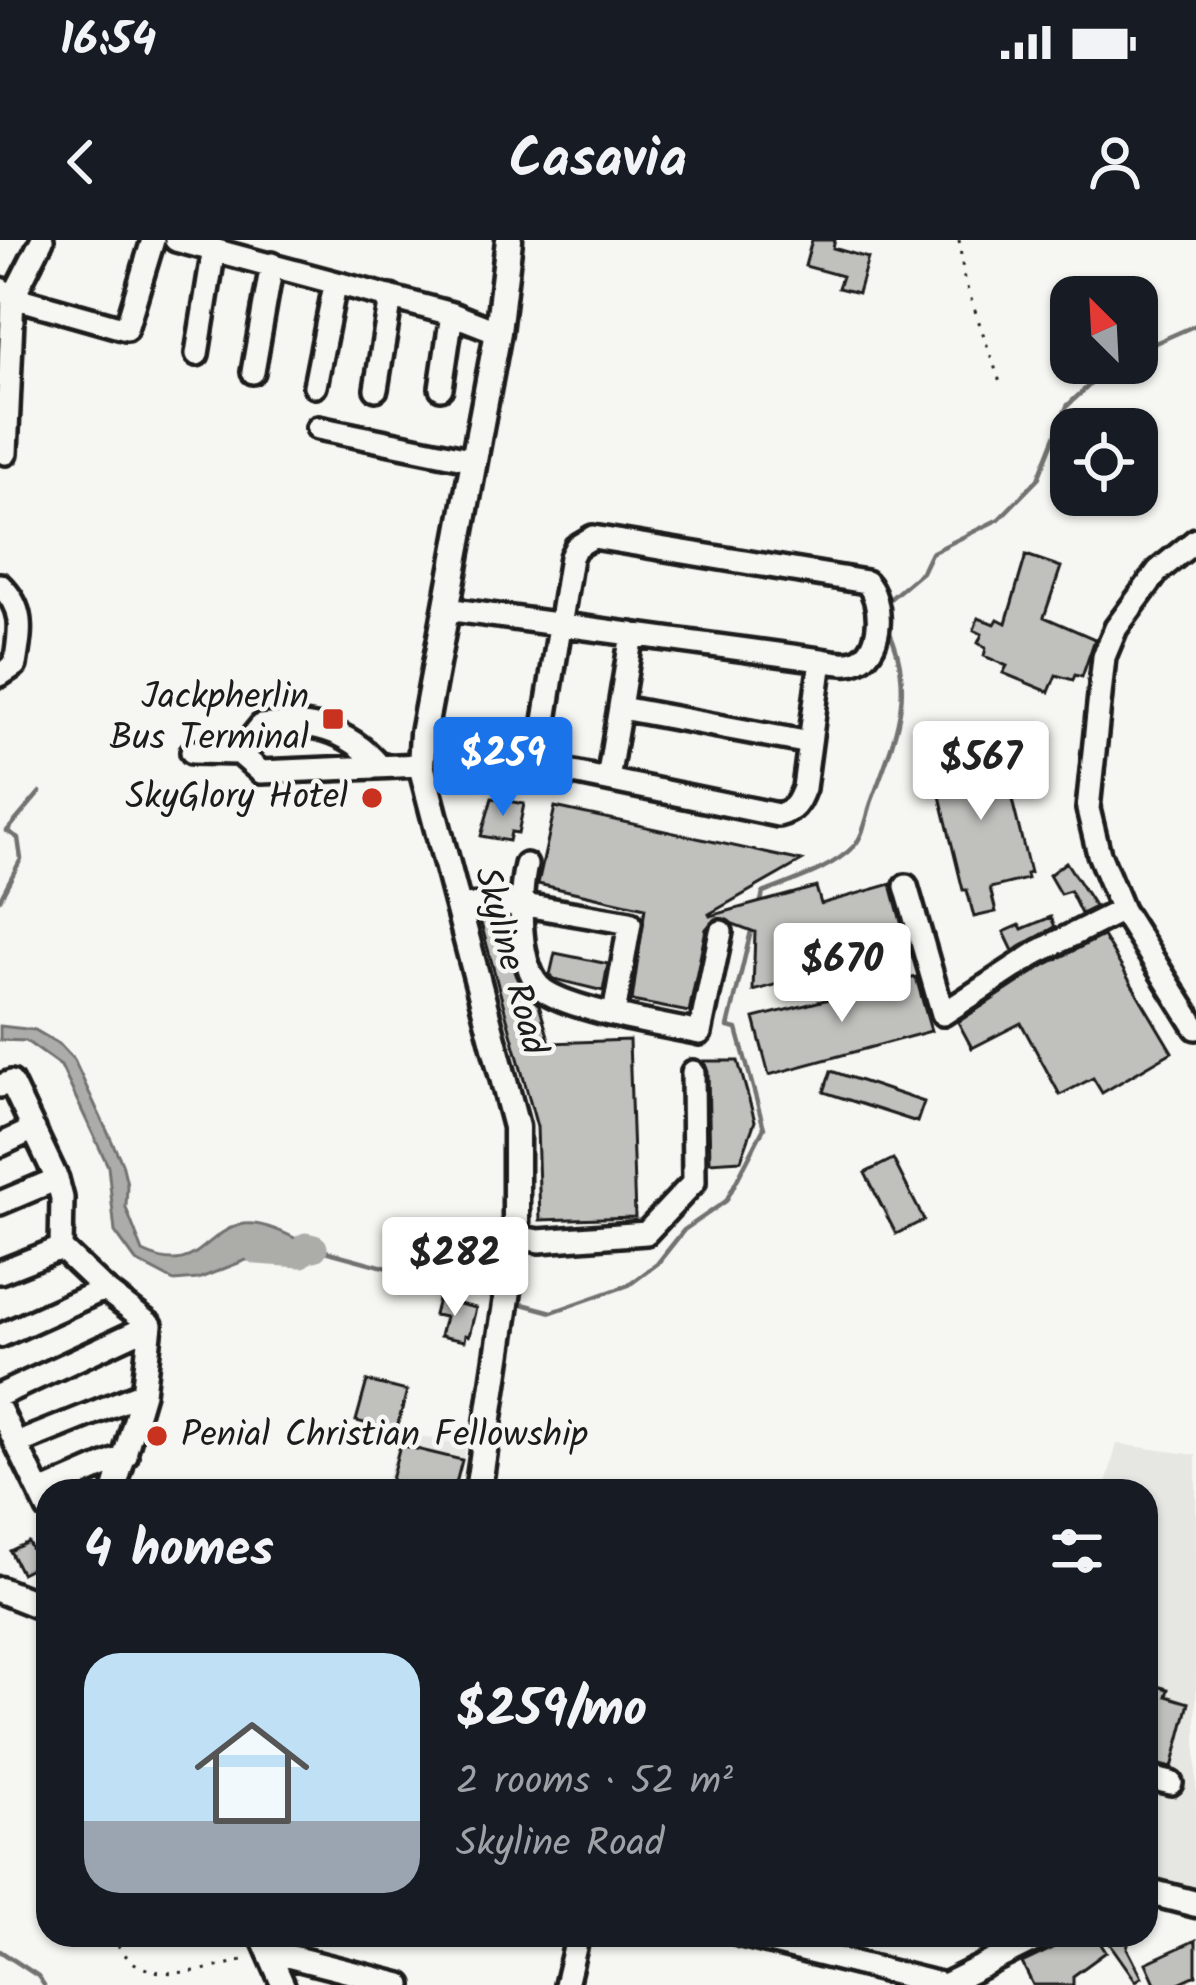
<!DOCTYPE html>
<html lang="en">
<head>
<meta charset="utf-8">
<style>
  :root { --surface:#171b24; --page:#242831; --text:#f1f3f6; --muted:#9ea1a6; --accent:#1a73e8 }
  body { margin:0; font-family:Kalam,sans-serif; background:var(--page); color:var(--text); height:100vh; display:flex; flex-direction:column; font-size:45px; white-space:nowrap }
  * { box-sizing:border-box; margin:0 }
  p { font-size:39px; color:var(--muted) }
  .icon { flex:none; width:66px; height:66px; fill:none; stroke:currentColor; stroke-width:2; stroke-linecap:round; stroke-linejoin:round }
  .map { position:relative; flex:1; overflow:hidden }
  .drawer { position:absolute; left:36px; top:1239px; width:1122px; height:468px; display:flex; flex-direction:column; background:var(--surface); border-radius:36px; box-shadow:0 3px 9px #0004 }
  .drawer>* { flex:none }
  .needle { width:78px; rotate:336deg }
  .buttons { position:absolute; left:1050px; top:36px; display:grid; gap:24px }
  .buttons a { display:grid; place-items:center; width:108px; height:108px; border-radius:24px; background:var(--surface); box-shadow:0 3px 9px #0004; font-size:60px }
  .price { position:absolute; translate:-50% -102px; padding:0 27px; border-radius:12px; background:#fff; color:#222; font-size:39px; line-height:78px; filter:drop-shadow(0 3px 6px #0008) }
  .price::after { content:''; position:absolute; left:50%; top:72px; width:36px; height:27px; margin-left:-18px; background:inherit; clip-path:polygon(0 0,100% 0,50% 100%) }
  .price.selected { background:var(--accent); color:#fff }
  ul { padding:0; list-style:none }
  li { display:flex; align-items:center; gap:36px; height:300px; padding:0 48px }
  li span { display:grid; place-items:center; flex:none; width:336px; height:240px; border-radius:36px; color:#555 }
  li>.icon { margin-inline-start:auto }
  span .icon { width:144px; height:144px; fill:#fffc; stroke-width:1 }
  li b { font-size:51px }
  h2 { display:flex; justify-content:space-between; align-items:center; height:144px; padding:0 48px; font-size:51px }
  .status { display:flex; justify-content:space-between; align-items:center; height:84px; padding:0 60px; background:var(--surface); direction:ltr }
  .status svg { height:33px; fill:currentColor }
  header { display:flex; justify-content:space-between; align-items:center; height:156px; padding:0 48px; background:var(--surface); font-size:54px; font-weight:700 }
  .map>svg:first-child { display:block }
</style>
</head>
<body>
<div class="status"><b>16:54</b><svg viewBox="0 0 49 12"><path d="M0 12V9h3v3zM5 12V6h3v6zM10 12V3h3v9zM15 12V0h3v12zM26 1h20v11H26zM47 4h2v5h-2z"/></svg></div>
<header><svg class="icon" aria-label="back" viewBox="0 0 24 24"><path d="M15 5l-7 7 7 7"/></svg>Casavia<svg class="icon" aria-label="person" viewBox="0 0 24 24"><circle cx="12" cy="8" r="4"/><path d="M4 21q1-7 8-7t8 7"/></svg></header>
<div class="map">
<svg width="1196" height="1745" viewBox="0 0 1196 1745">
  <rect width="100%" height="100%" fill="#f6f6f2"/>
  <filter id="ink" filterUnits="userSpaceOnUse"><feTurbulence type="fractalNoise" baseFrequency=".00833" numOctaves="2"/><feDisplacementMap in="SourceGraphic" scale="24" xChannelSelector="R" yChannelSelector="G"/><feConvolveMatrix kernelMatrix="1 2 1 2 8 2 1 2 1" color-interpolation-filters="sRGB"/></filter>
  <g filter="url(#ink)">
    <path fill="#e6e6e2" d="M 402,1192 L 466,1206 L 458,1251 L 383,1251 Z
      M 1117,1204 L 1196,1215 L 1196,1648 L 1146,1637 L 1146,1251 L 1104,1251 Z"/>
    <path fill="#acaca9" stroke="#727271" stroke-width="3" d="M 0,786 L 35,790 L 59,804 L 74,820 L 122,923 L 127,944 L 126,968 L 143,1012 C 197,1038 202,994 240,985 C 262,979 295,998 314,1008 L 279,1017 L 246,1020 L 198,1039 L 174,1041 L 136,1021 L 115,992 L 108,926 L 61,826 L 26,801 L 0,800 Z"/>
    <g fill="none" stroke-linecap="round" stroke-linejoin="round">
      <path stroke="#727271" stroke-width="4.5" d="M 1137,111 L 1196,85
        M 885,363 L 922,332 L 931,313 L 999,279 L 1038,239 L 1067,166 L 1113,123
        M 0,659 L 21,619 L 18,598 L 7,591 L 40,552
        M 760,665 L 763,653 C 792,641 832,629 854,606 C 863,597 867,576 871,563 C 894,499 919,450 886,384
        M 314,1008 L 498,1058
        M 515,1062 L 552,1072 L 629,1045 L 657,1024 L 684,990 L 726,961 L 764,888 L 737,789 L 728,787 L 752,687
        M 0,1711 L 38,1736 L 44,1745"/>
      <path stroke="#acaca9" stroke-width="27" d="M 257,1011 L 301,1014 L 306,1006 L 314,1008"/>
    </g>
    <path fill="#c0c0bd" stroke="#1c1c1c" stroke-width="3" d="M 812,0 L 835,0 L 833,8 L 868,18 L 858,53 L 838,48 L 842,36 L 805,26 Z
      M 1026,315 L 1061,327 L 1044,377 L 1095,399 L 1082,437 L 1075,435 L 1073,440 L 1056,435 L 1049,452 L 1003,433 L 1007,426 L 984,416 L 986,408 L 978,403 L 982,394 L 974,390 L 978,378 L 995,384 L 998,379 L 1006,383 Z
      M 998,503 L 1030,633 L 1026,634 L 1027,639 L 990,648 L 996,672 L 974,677 L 967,650 L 963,650 L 931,519 Z
      M 492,558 L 524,564 L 518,593 L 511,592 L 509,601 L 481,596 Z
      M 555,567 L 802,621 L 709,674 L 710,676 L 816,647 L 821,664 L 891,644 L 908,708 L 753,751 L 755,692 L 717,678 L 706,689 L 689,772 L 632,761 L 645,668 L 538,644 Z
      M 1066,622 L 1095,667 L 1081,674 L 1070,651 L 1060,654 L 1049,635 Z
      M 1051,677 L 1055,687 L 1013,711 L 1004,692 L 1020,685 L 1022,689 Z
      M 480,680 L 494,680 L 498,693 L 507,690 L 515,734 L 524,751 L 539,765 L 550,803 L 629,800 L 635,977 L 540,980 L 537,887 Z
      M 1103,696 L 1172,812 L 1102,853 L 1093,838 L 1060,855 L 1021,783 L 972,808 L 958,782 L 1045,725 Z
      M 555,713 L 608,724 L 603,751 L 554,739 L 550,735 Z
      M 916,737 L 931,791 L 769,835 L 754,778 Z
      M 704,821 L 738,821 L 755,881 L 741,920 L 710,922 L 708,832 Z
      M 831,831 L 924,862 L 917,882 L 824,852 Z
      M 893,919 L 924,980 L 896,994 L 865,933 Z
      M 450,1023 L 488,1030 L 486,1043 L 448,1035 Z
      M 438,1059 L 476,1068 L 469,1096 L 465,1095 L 464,1101 L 440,1096 L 445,1077 L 434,1075 Z
      M 367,1141 L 407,1151 L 396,1191 L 356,1181 Z
      M 400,1205 L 462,1220 L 454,1251 L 388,1251 Z
      M 28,1302 L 39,1324 L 21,1333 L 10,1311 Z
      M 1146,1443 L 1168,1449 L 1166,1456 L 1189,1463 L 1172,1528 L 1146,1522 Z
      M 1061,1695 L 1068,1695 L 1072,1700 L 1080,1695 L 1095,1695 L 1106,1712 L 1073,1736 L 1073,1745 L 1033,1745 L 1022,1723 L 1053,1708 Z
      M 1112,1695 L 1130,1695 L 1127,1708 L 1142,1737 L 1136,1741 L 1110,1704 Z
      M 1196,1700 L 1196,1735 L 1174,1745 L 1156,1745 L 1146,1723 Z"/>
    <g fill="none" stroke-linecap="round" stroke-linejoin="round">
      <defs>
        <path id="minor" d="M 176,0 L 452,74 L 498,92
          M 0,49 L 13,57 L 126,89 L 153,0
          M 197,114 L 214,9
          M 253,132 L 272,24
          M 315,146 L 335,45
          M 441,148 L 452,74
          M 376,149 L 391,57
          M 318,188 L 474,220
          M 0,211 L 6,213 L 13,57 L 42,0
          M 1196,300 L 1158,331 L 1116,388 L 1104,417 L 1088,569 L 1099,614 L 1122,670 L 1196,788
          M 0,345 C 26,370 20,392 15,425 L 0,435
          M 446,369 L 821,420 C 834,422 848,426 859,420 C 884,407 883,360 866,342 L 593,297 L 576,307 L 571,317 L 541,506 L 554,529 L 778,575 C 794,571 798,564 804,548 L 821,420
          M 621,468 L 810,503
          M 192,512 L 239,513 L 261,486 C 309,480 348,489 379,525
          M 239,513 L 261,532 L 421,525
          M 608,540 L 632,394
          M 526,625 C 519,654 516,732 545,751 C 575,771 662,785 700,793 L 721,692
          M 906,646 L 943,774 L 1038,712 L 1122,670
          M 457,666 L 519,664 L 630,683 L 614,774
          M 0,846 L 11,842 L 57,939 L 62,958 L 61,1008 L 104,1049 L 151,1085 L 143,1153 L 114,1251
          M 0,905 L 34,889
          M 0,963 L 57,939
          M 516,997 L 539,1001 L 646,993 L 694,942 L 693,832
          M 0,1032 L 61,1008
          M 0,1096 L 104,1049
          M 0,1155 L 151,1085
          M 0,1170 L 48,1269
          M 16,1204 L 143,1153
          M 41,1253 L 126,1216
          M 1146,1537 L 1171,1543
          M 261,1695 L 283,1745
          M 741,1695 L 944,1745
          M 268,1711 L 401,1745
          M 566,1745 L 578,1695
          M 944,1745 L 1045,1695"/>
        <path id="major" d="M 478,1251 L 516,997 L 516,887 L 421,525 L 423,494 L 498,92 L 509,0
          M 0,1350 L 48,1369
          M 1146,1651 L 1196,1664"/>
      </defs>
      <use href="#minor" stroke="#1c1c1c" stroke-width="30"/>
      <use href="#major" stroke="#1c1c1c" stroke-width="33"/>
      <path stroke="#1c1c1c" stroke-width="3" stroke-dasharray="3 9" stroke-linecap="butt" d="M 959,0 L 964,39 L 1002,148
        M 48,1424 L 39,1453 L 48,1495
        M 111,1695 C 118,1705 125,1718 136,1724 C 165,1742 218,1728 248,1718"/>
      <use href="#minor" stroke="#f6f6f2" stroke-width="21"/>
      <use href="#major" stroke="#f6f6f2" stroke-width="24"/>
    </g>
  </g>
  <g fill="#c8321e" stroke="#f6f6f2" stroke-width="4.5">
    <rect x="321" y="467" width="24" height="24" rx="6"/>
    <circle cx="372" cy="558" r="12"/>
    <circle cx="157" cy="1196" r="12"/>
  </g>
  <g text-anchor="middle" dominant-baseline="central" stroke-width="9" stroke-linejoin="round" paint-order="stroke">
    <g font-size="36" fill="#1c1c1c" stroke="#f6f6f2" text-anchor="end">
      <text x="309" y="458">Jackpherlin<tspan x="309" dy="41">Bus Terminal</tspan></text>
      <text x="348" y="558">SkyGlory Hotel</text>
      <text x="181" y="1196" text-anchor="start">Penial Christian Fellowship</text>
    </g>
    <g font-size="36" fill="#1c1c1c" stroke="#f6f6f2">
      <text transform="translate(509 721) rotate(75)">Skyline Road</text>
    </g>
  </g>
</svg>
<div class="buttons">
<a><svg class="needle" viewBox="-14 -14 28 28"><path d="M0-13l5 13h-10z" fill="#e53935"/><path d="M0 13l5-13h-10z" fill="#9ea1a6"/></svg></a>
<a><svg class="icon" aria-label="locate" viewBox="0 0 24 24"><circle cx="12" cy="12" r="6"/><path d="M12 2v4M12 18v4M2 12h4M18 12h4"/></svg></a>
</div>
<b class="price selected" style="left:503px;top:579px">$259</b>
<b class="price" style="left:981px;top:583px">$567</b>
<b class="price" style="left:842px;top:785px">$670</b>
<b class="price" style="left:455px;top:1079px">$282</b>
<section class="drawer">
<h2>4 homes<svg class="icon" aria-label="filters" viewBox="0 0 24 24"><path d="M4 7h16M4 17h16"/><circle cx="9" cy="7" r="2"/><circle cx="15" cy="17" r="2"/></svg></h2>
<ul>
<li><span style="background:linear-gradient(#bfe0f5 70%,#9aa5b1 0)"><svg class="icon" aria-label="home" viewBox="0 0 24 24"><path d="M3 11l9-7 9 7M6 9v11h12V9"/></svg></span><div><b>$259/mo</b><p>2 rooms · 52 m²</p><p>Skyline Road</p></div></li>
</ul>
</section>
</div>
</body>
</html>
